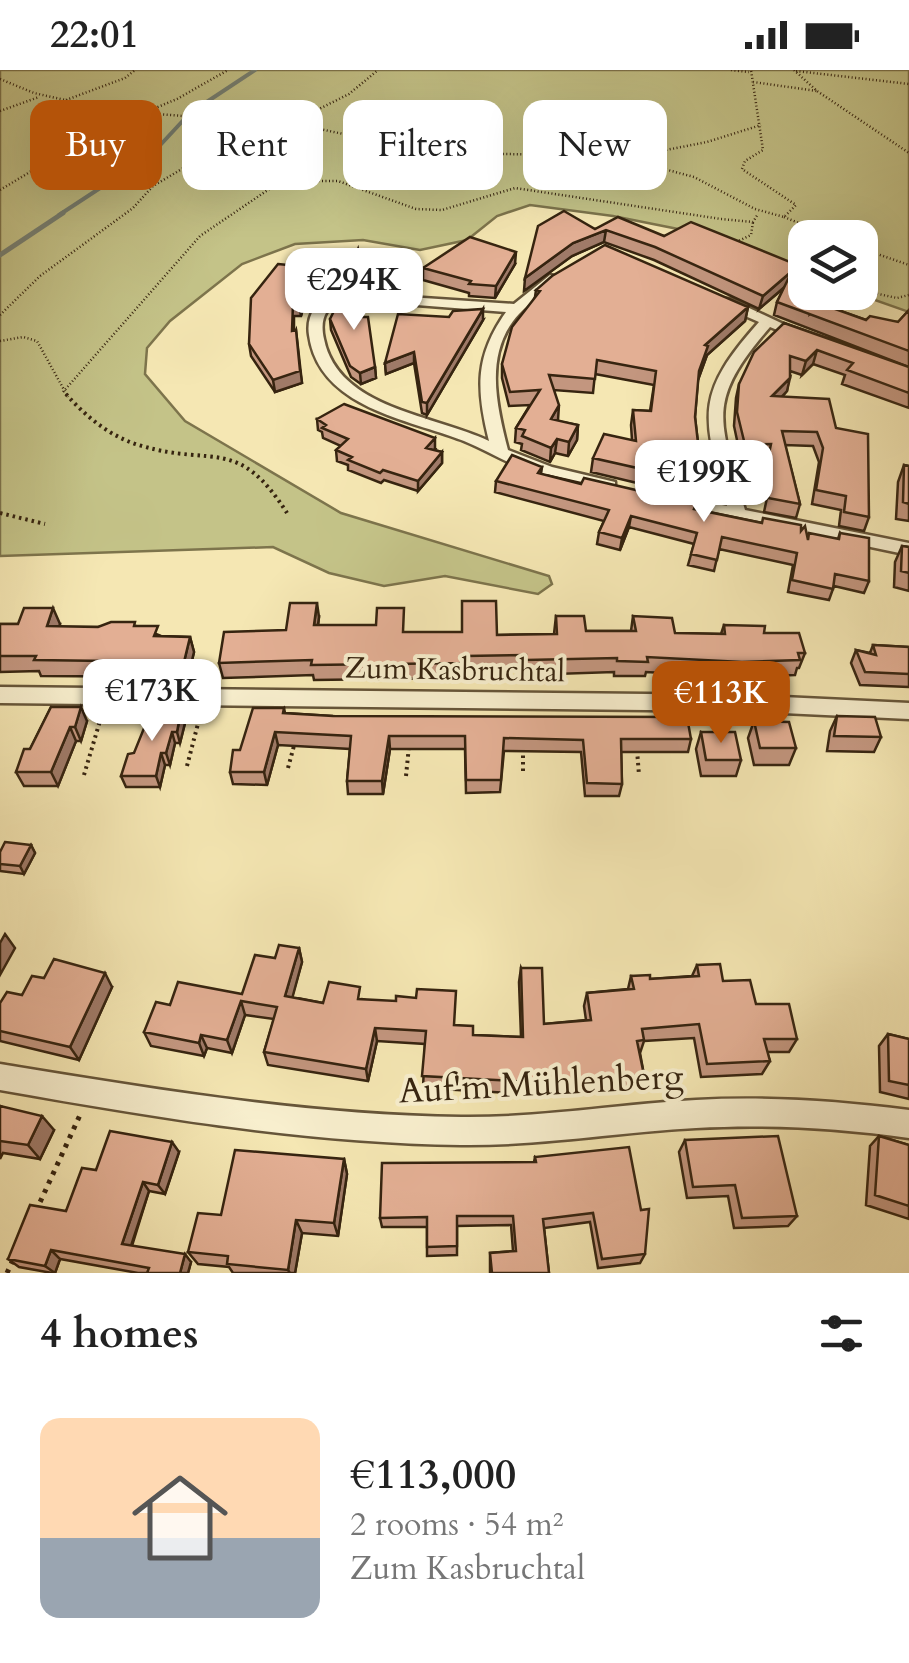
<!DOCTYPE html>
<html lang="en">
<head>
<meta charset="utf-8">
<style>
  :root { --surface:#fff; --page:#f6f6f6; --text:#222; --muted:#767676; --line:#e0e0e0; --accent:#b45309 }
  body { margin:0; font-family:Cardo,serif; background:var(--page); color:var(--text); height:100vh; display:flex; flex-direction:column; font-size:38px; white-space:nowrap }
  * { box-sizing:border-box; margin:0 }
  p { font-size:32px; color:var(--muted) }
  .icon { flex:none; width:55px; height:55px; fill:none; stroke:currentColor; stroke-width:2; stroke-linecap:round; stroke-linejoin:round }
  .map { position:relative; height:1203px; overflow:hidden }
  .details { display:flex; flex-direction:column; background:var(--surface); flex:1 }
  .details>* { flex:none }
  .guide { position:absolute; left:30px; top:30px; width:850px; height:90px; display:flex; gap:20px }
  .buttons { position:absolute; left:788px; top:150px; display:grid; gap:20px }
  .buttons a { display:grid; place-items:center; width:90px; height:90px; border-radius:20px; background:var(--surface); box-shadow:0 10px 40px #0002; font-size:50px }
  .price { position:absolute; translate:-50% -85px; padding:0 22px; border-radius:20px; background:#fff; color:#222; font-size:32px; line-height:65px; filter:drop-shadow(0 2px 5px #0008) }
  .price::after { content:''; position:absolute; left:50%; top:60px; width:30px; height:22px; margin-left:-15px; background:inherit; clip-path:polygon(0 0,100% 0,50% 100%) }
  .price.current { background:var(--accent); color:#fff }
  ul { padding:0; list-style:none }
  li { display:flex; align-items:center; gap:30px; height:250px; padding:0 40px }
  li+li { border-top:2px solid var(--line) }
  li span { display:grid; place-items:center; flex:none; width:280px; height:200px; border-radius:20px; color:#555 }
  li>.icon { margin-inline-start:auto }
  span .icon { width:120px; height:120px; fill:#fffc; stroke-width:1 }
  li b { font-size:42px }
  h2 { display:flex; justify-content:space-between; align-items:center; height:120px; padding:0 40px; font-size:42px }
  .pill { padding:0 35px; border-radius:20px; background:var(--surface); box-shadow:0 10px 40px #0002; font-size:35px; line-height:90px }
  .pill.current { background:var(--accent); color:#fff }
  .status { display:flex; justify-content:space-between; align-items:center; height:70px; padding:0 50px; background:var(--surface); direction:ltr }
  .status svg { height:28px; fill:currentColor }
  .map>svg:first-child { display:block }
</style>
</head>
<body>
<div class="status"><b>22:01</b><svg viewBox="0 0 49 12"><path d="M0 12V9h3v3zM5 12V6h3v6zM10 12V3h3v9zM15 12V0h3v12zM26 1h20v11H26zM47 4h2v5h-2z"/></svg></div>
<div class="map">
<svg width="909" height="1203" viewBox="0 0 909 1203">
  <rect width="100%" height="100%" fill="#f5e7b3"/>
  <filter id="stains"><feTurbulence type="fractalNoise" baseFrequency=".002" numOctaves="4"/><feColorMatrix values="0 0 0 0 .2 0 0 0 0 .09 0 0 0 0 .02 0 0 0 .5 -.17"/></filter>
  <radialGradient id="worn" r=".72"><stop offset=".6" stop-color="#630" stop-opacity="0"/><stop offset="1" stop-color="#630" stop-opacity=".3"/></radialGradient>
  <path fill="#c4c388" stroke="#7d744c" stroke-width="2.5" d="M 0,0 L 909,0 L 909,242 L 855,223 L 860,222 L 860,168 L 805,168 L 805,203 L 708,165 L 613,146 L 530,135 L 497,146 L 467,170 L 420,180 L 363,170 L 295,174 L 242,194 L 170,251 L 147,278 L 145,304 L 185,351 L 341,443 L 549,506 L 552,514 L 538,524 L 445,506 L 384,516 L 329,503 L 273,477 L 0,486 Z"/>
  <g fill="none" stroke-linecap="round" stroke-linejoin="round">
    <path stroke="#758074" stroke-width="4" d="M 59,145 L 152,84 L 190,43 L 255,0"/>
    <path stroke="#758074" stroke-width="5" d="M 0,185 L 63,143"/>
    <defs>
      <path id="street" d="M 550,205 L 562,208 C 548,221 532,230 519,244 C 484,282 496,334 508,380 L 552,397 L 615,412 L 615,420 L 609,421 C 582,415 554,410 527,400 C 505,392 486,380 464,371 C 408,349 319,338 309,265 C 306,246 316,231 333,222 L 514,234 ZM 340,229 L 506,242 C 475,286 476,319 489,371 C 435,345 338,339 324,269 C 320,251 324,239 340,229 Z
        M 720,229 L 730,229 L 811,267 L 804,271 L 770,257 C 704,333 720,350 745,440 L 909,473 L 909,485 L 665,434 L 662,430 L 671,425 L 727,436 C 703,346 693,326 759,252 L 720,235 Z
        M 0,617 L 739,625 L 909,633 L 909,649 L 739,641 L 0,633 Z
        M 0,994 C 153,1019 306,1045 461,1047 C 540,1048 618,1034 696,1030 C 768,1026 838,1031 909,1040 L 909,1068 C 838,1058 768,1054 696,1058 C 618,1062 540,1076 461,1075 C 306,1073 153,1047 0,1020 Z"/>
    </defs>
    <use href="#street" stroke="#665539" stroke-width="5"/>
    <path stroke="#362410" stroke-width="2.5" stroke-dasharray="1 2.5" stroke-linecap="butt" d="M 731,0 L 749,2
      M 794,0 L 817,21 L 909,83
      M 796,1 L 909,14
      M 0,9 L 34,23 L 109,40 L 306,56 L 432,83 L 575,85 L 634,91 L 694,107 L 755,139 L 784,147 L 796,135 L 742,99 L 745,91 L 763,80 L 751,0
      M 753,12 L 817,21
      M 66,30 L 125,8 L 135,0
      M 0,41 L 39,27
      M 289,54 L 349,24 L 378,0
      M 625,88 L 707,72 L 761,55
      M 0,120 L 93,64 L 177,29 L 228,0
      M 784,147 L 836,168
      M 736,172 L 751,165 L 753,152
      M 860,178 L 909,195
      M 860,220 L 897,228 L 909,225
      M 0,245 L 40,206 L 133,138 L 153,116 L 187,96 L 280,57
      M 0,271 L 23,267 L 37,271 L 68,327
      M 63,322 L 200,166 L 281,111 L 338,111 L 416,139 L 442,140 L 515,118 L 721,149 L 753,152 L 758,144"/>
    <path stroke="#362410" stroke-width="4" stroke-dasharray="2.5 4" stroke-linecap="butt" d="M 66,324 C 86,347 112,368 142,376 C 214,397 238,366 287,443
      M 0,443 L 45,454
      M 523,679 L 523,704
      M 637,680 L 639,705
      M 187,696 L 200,646
      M 288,698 L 295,672
      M 84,705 L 102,644
      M 406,706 L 409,676"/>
    <path stroke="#362410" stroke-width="5" stroke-dasharray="4 6" stroke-linecap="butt" d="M 36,1141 L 80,1045
      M 7,1203 L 13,1190"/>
    <use href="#street" fill="#f8efce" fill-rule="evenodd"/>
  </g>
  <path fill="#c3967f" stroke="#362410" stroke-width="2.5" d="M 595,159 L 664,166 L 836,225 L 823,235 L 866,250 L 898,252 L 909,240 L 909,297 L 774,245 L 777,232 L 784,218 L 759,239 L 654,190 L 604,172 L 572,186 L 524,221 Z
    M 359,184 L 375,200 L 371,221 L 349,219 L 348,203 Z
    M 515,194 L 495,228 L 469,226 L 469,223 L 423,210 L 423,198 Z
    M 311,209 L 301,246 L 294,246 L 294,261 L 302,313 L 275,322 L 251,286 L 249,274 Z
    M 536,220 L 748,237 L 745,251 L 707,285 L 698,310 L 695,347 L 698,373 L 712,396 L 700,428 L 591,402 L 593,388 L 632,370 L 631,355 L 633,340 L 650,341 L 654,315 L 595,304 L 593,323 L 554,320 L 557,351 L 578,355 L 577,370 L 568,386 L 555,383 L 550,392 L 521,380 L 522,374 L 515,372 L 516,358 L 530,335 L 509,336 L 502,308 L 502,294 L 535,227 Z
    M 362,224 L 363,234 L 358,247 L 375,297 L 376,308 L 361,314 L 351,307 L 331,260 L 330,249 Z
    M 483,250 L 427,345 L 422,343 L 414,293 L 386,304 L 385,293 Z
    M 784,253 L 909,297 L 909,338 L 842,314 L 845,305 L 813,294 L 802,305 L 790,301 L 787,321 L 782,327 L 836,358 L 869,447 L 864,461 L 839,456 L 841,440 L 812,434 L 819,392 L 813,376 L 785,375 L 800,434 L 796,448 L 764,442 L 767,428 L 759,426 L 768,388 L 741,389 L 734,356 L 736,328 L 739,314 Z
    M 317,349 L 435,379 L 434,380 L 442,382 L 442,393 L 418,421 L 384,410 L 381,413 L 348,400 L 348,395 L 337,391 L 336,380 L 341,376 L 323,368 L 322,362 L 318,360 Z
    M 904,395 L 909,396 L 909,451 L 896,449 L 898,412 Z
    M 542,397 L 541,404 L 695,439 L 801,461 L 808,468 L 838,469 L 840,463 L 869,511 L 864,523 L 834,516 L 829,530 L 788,522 L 793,495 L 719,479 L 714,501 L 688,495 L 694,474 L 629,457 L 620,480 L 597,474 L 599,462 L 604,451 L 495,422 L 496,411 Z
    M 902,476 L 909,477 L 909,521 L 894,517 L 895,492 Z
    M 556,546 L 586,561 L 631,561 L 633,546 L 675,563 L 721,564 L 724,555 L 764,563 L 805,583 L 799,598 L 797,598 L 795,605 L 738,607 L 646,602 L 645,606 L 614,606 L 614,602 L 525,605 L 525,600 L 466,601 L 466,608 L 314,610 L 313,605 L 223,608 L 219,593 L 286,560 L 319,547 L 318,555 L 404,562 L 497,565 L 554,564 Z
    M 0,554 L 60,554 L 59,557 L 98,557 L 136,556 L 161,566 L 190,567 L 194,582 L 188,607 L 41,606 L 39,601 L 0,602 Z
    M 873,575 L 909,577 L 909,617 L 860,615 L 851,593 L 856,580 L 870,583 Z
    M 51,637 L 87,651 L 81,671 L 76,671 L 58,716 L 24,716 L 16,702 L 30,679 Z
    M 284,638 L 285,643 L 691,669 L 688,682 L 621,682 L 622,714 L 619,726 L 585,726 L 581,682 L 504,681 L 500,722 L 466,723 L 465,679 L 390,679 L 383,724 L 348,724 L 347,711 L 350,679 L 278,675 L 267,715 L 233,714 L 230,702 L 240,680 Z
    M 837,646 L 881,667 L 874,682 L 827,681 L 830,661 Z
    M 754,651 L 796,678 L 789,695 L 754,695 L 748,668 Z
    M 185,653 L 180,673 L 175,673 L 170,695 L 165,695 L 160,717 L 126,717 L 121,706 L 134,683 Z
    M 701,662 L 741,690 L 736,706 L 701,706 L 696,679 Z
    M 31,775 L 35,783 L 24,804 L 0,801 L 0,782 Z
    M 299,878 L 302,892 L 292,927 L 323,933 L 362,929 L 454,955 L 473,965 L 521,967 L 519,912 L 521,898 L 544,954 L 586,950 L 584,936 L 587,923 L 628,919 L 631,906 L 650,909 L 692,906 L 697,895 L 723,911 L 756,934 L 797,969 L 789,982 L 767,982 L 770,991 L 762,1004 L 701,1007 L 694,968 L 644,971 L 640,983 L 644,1005 L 640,1018 L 530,1027 L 530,1024 L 423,1018 L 425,974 L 377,971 L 368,1011 L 268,995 L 264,982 L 274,949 L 245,945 L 232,983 L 207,978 L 204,986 L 151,976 L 144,962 L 170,935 L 242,924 L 275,888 Z
    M 44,908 L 112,917 L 79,990 L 0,971 L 0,933 L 22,925 Z
    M 888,964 L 909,969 L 909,1029 L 880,1022 L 879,976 Z
    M 0,1036 L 54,1060 L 40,1089 L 3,1083 L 0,1089 Z
    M 879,1066 L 909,1075 L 909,1149 L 866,1135 L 870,1076 Z
    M 685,1070 L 797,1146 L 788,1156 L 734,1158 L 728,1126 L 687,1128 L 679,1082 Z
    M 179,1082 L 165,1124 L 149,1121 L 132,1176 L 191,1192 L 188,1203 L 138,1203 L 60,1189 L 55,1203 L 52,1203 L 19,1197 L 8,1189 L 66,1141 L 96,1100 Z
    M 535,1087 L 645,1184 L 640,1193 L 598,1198 L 590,1152 L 544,1158 L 549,1203 L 490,1203 L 490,1183 L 513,1181 L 511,1155 L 457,1156 L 457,1185 L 427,1186 L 427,1157 L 382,1157 L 380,1148 L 534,1092 Z
    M 344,1089 L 347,1104 L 338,1166 L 302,1163 L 295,1203 L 233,1203 L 229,1197 L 198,1194 L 188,1182 Z"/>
  <path fill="#9f7a68" stroke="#362410" stroke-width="2.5" d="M 606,160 L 604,172 L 572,186 L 524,221 L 525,208 L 573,173 Z
    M 516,182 L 515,194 L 495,228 L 496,216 Z
    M 374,185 L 375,200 L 371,221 L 370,205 Z
    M 309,197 L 311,209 L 301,246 L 299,234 Z
    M 792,201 L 788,214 L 759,239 L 763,226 Z
    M 825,222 L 837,222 L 836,225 L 810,244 L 813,231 Z
    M 362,224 L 363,234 L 355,258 L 354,247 Z
    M 748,237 L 745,251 L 707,285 L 696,315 L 705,275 Z
    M 483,239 L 483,250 L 427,345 L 427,333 Z
    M 296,260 L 302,313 L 275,322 L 273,310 Z
    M 817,280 L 813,294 L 802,305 L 806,291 Z
    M 414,282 L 414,293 L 386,304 L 385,293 Z
    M 375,297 L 376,308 L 361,314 L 360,303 Z
    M 790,308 L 787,321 L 769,340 L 772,326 Z
    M 559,335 L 558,350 L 550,363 L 551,349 Z
    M 578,355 L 577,370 L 568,386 L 569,372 Z
    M 435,368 L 435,379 L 426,388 L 426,378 Z
    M 557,369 L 555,383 L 550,392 L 551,378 Z
    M 716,381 L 712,396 L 700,428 L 704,413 Z
    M 442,382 L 442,393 L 418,421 L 418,411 Z
    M 631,446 L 629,457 L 620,480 L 622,468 Z
    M 317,533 L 319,547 L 316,570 L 314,555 Z
    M 53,538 L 60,554 L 53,572 L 47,556 Z
    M 190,567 L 194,582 L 188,607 L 184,592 Z
    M 81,637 L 87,651 L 81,671 L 75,657 Z
    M 181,641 L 185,653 L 180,673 L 177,662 Z
    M 70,657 L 76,671 L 58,716 L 51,702 Z
    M 172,662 L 175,673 L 170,695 L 166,683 Z
    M 275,662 L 278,675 L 267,715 L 264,702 Z
    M 389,666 L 390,679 L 383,724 L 382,711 Z
    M 161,683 L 165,695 L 160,717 L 156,706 Z
    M 31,775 L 35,783 L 24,804 L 20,796 Z
    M 5,864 L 15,878 L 0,905 L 0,873 Z
    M 299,878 L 302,892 L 289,940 L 285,926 Z
    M 105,903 L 112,917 L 79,990 L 70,977 Z
    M 241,931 L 245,945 L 232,983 L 227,970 Z
    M 375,958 L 377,971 L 368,1011 L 366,999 Z
    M 201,965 L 207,978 L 204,986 L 199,973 Z
    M 42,1046 L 54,1060 L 40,1089 L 28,1075 Z
    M 172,1072 L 179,1082 L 165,1124 L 158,1115 Z
    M 344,1089 L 347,1104 L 338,1166 L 334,1153 Z
    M 143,1112 L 149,1121 L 129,1182 L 122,1174 Z
    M 296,1150 L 302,1163 L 295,1203 L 290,1203 L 288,1200 Z
    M 51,1180 L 60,1189 L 55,1203 L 45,1196 Z
    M 185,1184 L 191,1192 L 188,1203 L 180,1203 Z"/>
  <path fill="#e3af94" stroke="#362410" stroke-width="2.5" d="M 564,141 L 595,159 L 618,147 L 664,166 L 691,152 L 805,198 L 805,222 L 825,222 L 813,231 L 866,250 L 870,246 L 898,252 L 909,240 L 909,281 L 777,232 L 792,201 L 763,226 L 655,177 L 606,160 L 573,173 L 525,208 L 538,156 Z
    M 470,167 L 516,182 L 496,216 L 469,214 L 471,211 L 423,198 Z
    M 605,175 L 748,237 L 705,275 L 708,276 L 699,301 L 695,347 L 698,373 L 713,372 L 716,381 L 704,413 L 593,388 L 604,364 L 636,371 L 633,340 L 651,341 L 656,301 L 597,290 L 595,309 L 549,305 L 559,335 L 551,349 L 578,355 L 569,372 L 557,369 L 551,378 L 522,366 L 525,360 L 516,358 L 540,320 L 510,322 L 502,294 L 512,257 L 540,221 L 536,220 L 552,206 Z
    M 358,179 L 359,184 L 374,185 L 370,205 L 348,203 Z
    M 278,194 L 309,197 L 299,234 L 293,234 L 292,261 L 296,260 L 300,301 L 273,310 L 249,274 L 251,228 Z
    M 343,223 L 362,224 L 354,247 L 368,247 L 375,297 L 360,303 L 350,296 L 330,249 Z
    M 483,239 L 427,333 L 422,332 L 414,282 L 385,293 L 398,244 L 449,247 L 453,241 Z
    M 784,253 L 909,297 L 909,323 L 847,300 L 853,293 L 817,280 L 806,291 L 790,286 L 790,308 L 772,326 L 829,329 L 836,358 L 868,364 L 869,447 L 844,442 L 846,426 L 816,420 L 823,378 L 817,362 L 782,361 L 800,434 L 768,428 L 771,414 L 763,412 L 771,374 L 745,375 L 737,342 L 739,314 L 754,282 Z
    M 344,334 L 435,368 L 426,378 L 442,382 L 418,411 L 383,400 L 380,403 L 348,390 L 352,387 L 336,380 L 348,369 L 322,358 L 326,355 L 317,349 Z
    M 512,385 L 542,397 L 538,403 L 581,414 L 584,408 L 696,434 L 694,439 L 762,453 L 763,448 L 801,455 L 801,461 L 805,456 L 808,470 L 809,463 L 839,469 L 840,463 L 869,468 L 869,511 L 835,504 L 833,519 L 792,510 L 797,483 L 722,467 L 717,490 L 691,484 L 697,463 L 631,446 L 622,468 L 599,462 L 609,440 L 496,411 Z
    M 904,395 L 909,396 L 909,434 L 903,432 Z
    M 902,476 L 909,477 L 909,503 L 901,501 Z
    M 462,531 L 496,531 L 497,565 L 557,564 L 556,546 L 584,546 L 586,561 L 636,561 L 633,546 L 672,548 L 675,563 L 725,564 L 724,555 L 765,556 L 764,563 L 799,563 L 805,583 L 798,583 L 800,590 L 742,592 L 647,587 L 648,592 L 617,591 L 617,588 L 526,590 L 526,585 L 466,586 L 466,593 L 311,595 L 312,590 L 219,593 L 224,562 L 286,560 L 290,533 L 317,533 L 314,555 L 376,555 L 377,538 L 404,538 L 403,562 L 462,562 Z
    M 24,538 L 53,538 L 47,556 L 98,557 L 111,552 L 135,552 L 134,556 L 158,556 L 154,566 L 190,567 L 184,592 L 34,590 L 36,586 L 0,586 L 0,554 L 18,554 Z
    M 873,575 L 909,577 L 909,604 L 865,602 L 856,580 L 876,585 Z
    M 51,637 L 81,637 L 75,657 L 70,657 L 51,702 L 16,702 L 24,679 L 30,679 Z
    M 253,638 L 284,638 L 283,643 L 333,646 L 687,647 L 691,669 L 621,669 L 622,714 L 587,713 L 583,670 L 504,668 L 501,710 L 466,710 L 465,666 L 389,666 L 382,711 L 347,711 L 351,666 L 275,662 L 264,702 L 230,702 L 233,680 L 240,680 Z
    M 151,641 L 181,641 L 177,662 L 172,662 L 166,683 L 161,683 L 156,706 L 121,706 L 128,684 L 134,683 Z
    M 837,646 L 875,647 L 881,667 L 834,666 Z
    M 754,651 L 789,652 L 796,678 L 760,678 Z
    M 701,662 L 735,662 L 741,690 L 706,690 Z
    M 5,772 L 31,775 L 20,796 L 0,794 L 0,782 Z
    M 279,875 L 299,878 L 285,926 L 323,933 L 329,912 L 360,917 L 358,929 L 396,931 L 396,926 L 416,928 L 417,919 L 456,921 L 454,955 L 473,956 L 473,965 L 523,967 L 521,898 L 542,898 L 544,954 L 591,950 L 587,923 L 634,919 L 631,906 L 650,905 L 650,909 L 699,906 L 697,895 L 720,894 L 723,911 L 750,910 L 756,934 L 789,934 L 797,969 L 764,969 L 770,991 L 707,994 L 699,954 L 642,959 L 644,970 L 637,971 L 644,1005 L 532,1015 L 531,1012 L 422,1006 L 426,961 L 375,958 L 366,999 L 264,982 L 277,937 L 241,931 L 227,970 L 201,965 L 199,973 L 144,962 L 156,932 L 170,935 L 178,912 L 242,924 L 255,885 L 275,888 Z
    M 54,889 L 105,903 L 70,977 L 0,961 L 0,933 L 7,922 L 22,925 L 32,906 L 44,908 Z
    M 888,964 L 909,969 L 909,1015 L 889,1011 Z
    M 0,1036 L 42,1046 L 28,1075 L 0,1071 Z
    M 110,1061 L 172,1072 L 158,1115 L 143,1112 L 122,1174 L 185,1184 L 180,1203 L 147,1203 L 149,1198 L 51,1180 L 45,1196 L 8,1189 L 30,1135 L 66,1141 L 82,1098 L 96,1100 Z
    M 778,1066 L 797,1146 L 742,1148 L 735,1115 L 693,1117 L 685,1070 Z
    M 879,1066 L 909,1075 L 909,1136 L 875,1125 Z
    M 629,1077 L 641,1140 L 649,1139 L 645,1184 L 602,1189 L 593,1143 L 543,1149 L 549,1203 L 492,1203 L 490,1183 L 516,1181 L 513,1146 L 457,1146 L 457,1176 L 427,1177 L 427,1147 L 380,1148 L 382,1093 L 536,1092 L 535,1087 Z
    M 235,1080 L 344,1089 L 334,1153 L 296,1150 L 288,1200 L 227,1194 L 228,1186 L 188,1182 L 198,1143 L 221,1145 Z"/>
  <g text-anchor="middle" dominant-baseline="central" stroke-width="8" stroke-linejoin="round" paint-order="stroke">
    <g font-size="30" fill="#362410" stroke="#f8efce">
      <text transform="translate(455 600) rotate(1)">Zum Kasbruchtal</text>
    </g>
    <g font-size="35" fill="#362410" stroke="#f8efce">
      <text transform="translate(541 1014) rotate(-3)">Auf'm Mühlenberg</text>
    </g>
  </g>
  <rect width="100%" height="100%" filter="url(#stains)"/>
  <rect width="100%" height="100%" fill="url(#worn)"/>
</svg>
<div class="buttons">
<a><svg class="icon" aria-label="layers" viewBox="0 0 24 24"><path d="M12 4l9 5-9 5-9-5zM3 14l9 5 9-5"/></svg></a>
</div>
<b class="price" style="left:354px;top:263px">€294K</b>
<b class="price" style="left:704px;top:455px">€199K</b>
<b class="price" style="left:152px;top:674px">€173K</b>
<b class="price current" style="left:721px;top:676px">€113K</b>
<div class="guide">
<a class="pill current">Buy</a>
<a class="pill">Rent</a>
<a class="pill">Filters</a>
<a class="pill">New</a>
</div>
</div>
<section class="details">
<h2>4 homes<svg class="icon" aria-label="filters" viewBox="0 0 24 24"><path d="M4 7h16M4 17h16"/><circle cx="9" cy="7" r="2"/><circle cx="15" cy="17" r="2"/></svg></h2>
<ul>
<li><span style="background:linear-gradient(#ffd9b3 60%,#9aa5b1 0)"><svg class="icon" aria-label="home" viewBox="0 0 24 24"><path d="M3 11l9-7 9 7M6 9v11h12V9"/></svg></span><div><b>€113,000</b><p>2 rooms · 54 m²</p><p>Zum Kasbruchtal</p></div></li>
</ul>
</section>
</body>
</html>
